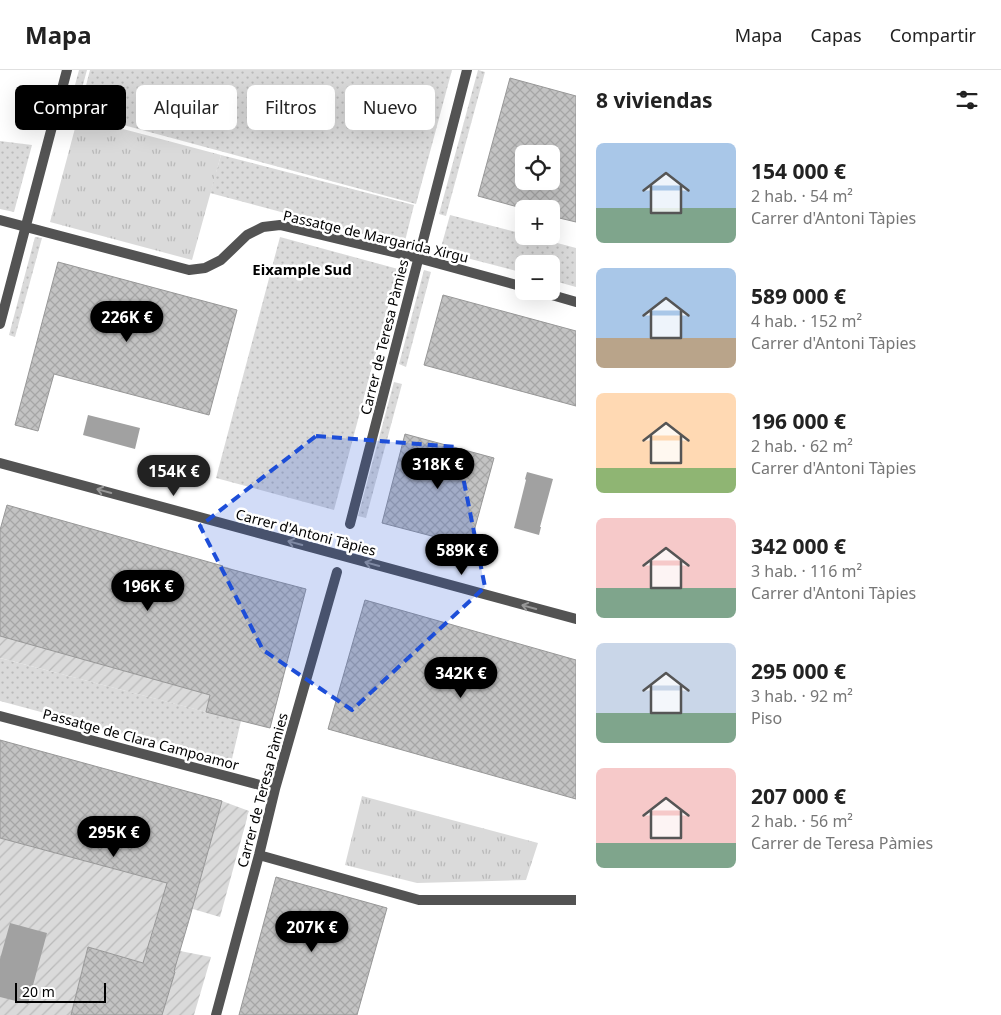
<!DOCTYPE html>
<html lang="es">
<head>
<meta charset="utf-8">
<style>
  :root { --surface:#fff; --page:#f6f6f6; --text:#222; --muted:#767676; --line:#e0e0e0; --accent:#000 }
  body { margin:0; font-family:"Noto Sans",sans-serif; background:var(--page); color:var(--text); height:100vh; display:flex; flex-direction:column; font-size:19px; white-space:nowrap }
  * { box-sizing:border-box; margin:0 }
  p { font-size:16px; color:var(--muted) }
  .icon { flex:none; width:28px; height:28px; fill:none; stroke:currentColor; stroke-width:2; stroke-linecap:round; stroke-linejoin:round }
  .map { position:relative; flex:1; overflow:hidden }
  .panel { display:flex; flex-direction:column; background:var(--surface); width:425px }
  .panel>* { flex:none }
  .top-card { position:absolute; left:15px; top:15px; width:475px; height:45px; display:flex; gap:10px }
  .tools { position:absolute; left:515px; top:75px; display:grid; gap:10px }
  .tools a { display:grid; place-items:center; width:45px; height:45px; border-radius:8px; background:var(--surface); box-shadow:0 5px 20px #0002; font-size:25px }
  .scale { position:absolute; left:15px; bottom:12px; width:91px; box-sizing:border-box; padding-left:5px; border:2px solid #000; border-top:0; font-size:14px; line-height:18px; white-space:nowrap; color:#000; -webkit-text-stroke:4px #fff; paint-order:stroke }
  .price { position:absolute; translate:-50% -42px; padding:0 11px; border-radius:18px; background:var(--accent); color:#fff; font-size:16px; line-height:32px; filter:drop-shadow(0 1px 2px #0008) }
  .price::after { content:''; position:absolute; left:50%; top:30px; width:15px; height:11px; margin-left:-8px; background:inherit; clip-path:polygon(0 0,100% 0,50% 100%) }
  .price.selected { background:#222; color:#fff }
  ul { padding:0; list-style:none }
  li { display:flex; align-items:center; gap:15px; height:125px; padding:0 20px }
  li span { display:grid; place-items:center; flex:none; width:140px; height:100px; border-radius:8px; color:#555 }
  li>.icon { margin-inline-start:auto }
  span .icon { width:60px; height:60px; fill:#fffc; stroke-width:1 }
  li b { font-size:21px }
  h2 { display:flex; justify-content:space-between; align-items:center; height:60px; padding:0 20px; font-size:21px }
  .pill { padding:0 18px; border-radius:8px; background:var(--surface); box-shadow:0 5px 20px #0002; font-size:18px; line-height:45px }
  .pill.selected { background:var(--accent); color:#fff }
  header { display:flex; align-items:center; gap:30px; box-sizing:border-box; height:70px; padding:0 25px; background:var(--surface); border-bottom:1px solid var(--line) }
  header strong { font-size:24px }
  nav { display:flex; gap:28px; margin-inline-start:auto; font-size:18px }
  main { display:flex; flex:1; min-height:0 }
  .map>svg:first-child { display:block }
</style>
</head>
<body>
<header>
<strong>Mapa</strong>
<nav><a>Mapa</a><a>Capas</a><a>Compartir</a></nav>
</header>
<main>
<div class="map">
<svg width="576" height="945" viewBox="0 0 576 945">
  <defs>
    <pattern id="grass-dots" width="8" height="8" patternUnits="userSpaceOnUse" patternTransform="scale(1.25)"><rect width="8" height="8" fill="#dadada"/><path d="M2 2h.1M6 6h.1" fill="none" stroke="#b9b9b9" stroke-width="1.8" stroke-linecap="round"/></pattern>
    <pattern id="park-tufts" width="24" height="20" patternUnits="userSpaceOnUse" patternTransform="scale(1.25)"><rect width="24" height="20" fill="#dadada"/><path d="M3 7l-1-3M5 7V3M7 7l1-3M15 17l-1-3M17 17v-4M19 17l1-3" fill="none" stroke="#b9b9b9"/></pattern>
    <pattern id="garden-furrows" width="10" height="10" patternUnits="userSpaceOnUse" patternTransform="scale(1.25)"><rect width="10" height="10" fill="#dadada"/><path d="M-1 1l2-2M0 10L10 0M9 11l2-2" fill="none" stroke="#b9b9b9"/></pattern>
    <pattern id="building-cross-hatch" width="8" height="8" patternUnits="userSpaceOnUse" patternTransform="scale(1.25)"><rect width="8" height="8" fill="#c3c3c3"/><path d="M0 0l8 8M0 8l8-8" fill="none" stroke="#a6a6a6"/></pattern>
  </defs>
  <rect width="100%" height="100%" fill="#fff"/>
  <path fill="url(#grass-dots)" d="M 79,0 L 87,0 L 74,47 L 67,45 Z
    M 90,0 L 452,0 L 416,134 L 79,43 Z
    M 478,0 L 485,2 L 446,146 L 439,144 Z
    M 0,71 L 32,75 L 14,142 L 0,139 Z
    M 221,85 L 414,135 L 404,175 L 210,123 Z
    M 450,145 L 524,164 L 524,166 L 531,166 L 576,178 L 576,217 L 551,210 L 551,194 L 524,194 L 524,203 L 440,181 Z
    M 35,167 L 42,168 L 15,267 L 9,265 Z
    M 280,167 L 398,199 L 334,440 L 216,408 Z
    M 424,200 L 431,202 L 406,297 L 399,294 Z
    M 394,312 L 402,314 L 366,448 L 358,446 Z
    M 0,588 L 241,651 L 231,693 L 0,631 Z"/>
  <path fill="url(#park-tufts)" d="M 78,47 L 221,85 L 192,190 L 50,152 Z
    M 362,726 L 538,773 L 526,810 L 417,813 L 345,795 Z"/>
  <path fill="url(#garden-furrows)" d="M 223,496 L 242,502 L 206,642 L 0,588 L 0,566 L 211,540 Z
    M 222,731 L 249,741 L 220,847 L 162,830 L 149,871 L 180,881 L 211,887 L 194,945 L 162,945 L 174,902 L 88,877 L 71,945 L 0,945 L 0,768 L 197,821 Z"/>
  <path fill="#a1a1a1" d="M 88,345 L 140,358 L 135,379 L 83,365 Z
    M 527,402 L 553,409 L 540,457 L 541,457 L 539,465 L 514,458 L 526,410 L 525,409 Z
    M 10,853 L 47,863 L 28,934 L 0,927 L 0,889 Z"/>
  <path fill="url(#building-cross-hatch)" stroke="#979797" fill-rule="evenodd" d="M 510,8 L 576,26 L 576,152 L 551,146 L 551,139 L 525,139 L 478,126 ZM 524,84 L 551,84 L 551,111 L 524,111 Z
    M 58,192 L 237,240 L 209,345 L 54,304 L 38,361 L 15,355 Z
    M 443,225 L 576,261 L 576,336 L 424,295 Z
    M 405,364 L 494,388 L 470,476 L 382,453 Z
    M 7,435 L 223,496 L 222,497 L 306,519 L 270,658 L 206,642 L 210,625 L 0,566 L 0,460 Z
    M 365,530 L 576,590 L 576,729 L 328,659 Z
    M 0,670 L 222,731 L 189,850 L 174,901 L 175,902 L 162,945 L 71,945 L 88,877 L 143,893 L 167,813 L 0,768 Z
    M 276,807 L 387,838 L 357,945 L 239,945 Z"/>
  <g fill="none" stroke-linecap="round" stroke-linejoin="round">
    <path stroke="#535353" stroke-width="10" d="M 0,150 L 189,200 L 205,198 L 221,190 L 247,165 L 263,157 L 280,155 L 418,188 L 524,217
      M 538,221 L 576,232
      M 0,254 L 67,0
      M 0,393 L 576,549
      M 350,454 L 467,0
      M 0,646 L 275,719
      M 259,785 L 419,830 L 576,830
      M 216,945 L 259,785 L 275,719 L 337,502"/>
  </g>
  <defs><path id="oneway-shaft" d="M-6 0H5M1.5-3L5.5 0L1.5 3" fill="none" stroke-width="1.6" stroke-linecap="round" stroke-linejoin="round" transform="scale(1.25)"/></defs>
  <g stroke="#989898">
    <use href="#oneway-shaft" transform="translate(104 421) rotate(-165)"/>
    <use href="#oneway-shaft" transform="translate(295 473) rotate(-165)"/>
    <use href="#oneway-shaft" transform="translate(372 494) rotate(-165)"/>
    <use href="#oneway-shaft" transform="translate(529 537) rotate(-165)"/>
  </g>
  <path fill="#1d4ed8" fill-opacity="0.2" stroke="#1d4ed8" stroke-width="4" stroke-dasharray="10 6" stroke-linejoin="round" d="M 316,366 L 457,377 L 485,517 L 352,640 L 263,580 L 200,456 Z"/>
  <g text-anchor="middle" dominant-baseline="central" stroke-width="5" stroke-linejoin="round" paint-order="stroke">
    <g font-size="14" fill="#000" stroke="#fff">
      <text transform="translate(376 166) rotate(13)">Passatge de Margarida Xirgu</text>
      <text transform="translate(384 267) rotate(-76)">Carrer de Teresa Pàmies</text>
      <text transform="translate(306 462) rotate(15)">Carrer d'Antoni Tàpies</text>
      <text transform="translate(141 669) rotate(15)">Passatge de Clara Campoamor</text>
      <text transform="translate(262 720) rotate(-75)">Carrer de Teresa Pàmies</text>
    </g>
    <g font-size="15" font-weight="bold" fill="#000" stroke="#fff">
      <text x="302" y="199">Eixample Sud</text>
    </g>
  </g>
</svg>
<div class="tools">
<a><svg class="icon" aria-label="locate" viewBox="0 0 24 24"><circle cx="12" cy="12" r="6"/><path d="M12 2v4M12 18v4M2 12h4M18 12h4"/></svg></a>
<a>+</a>
<a>−</a>
</div>
<div class="scale">20 m</div>
<b class="price" style="left:127px;top:273px">226K €</b>
<b class="price" style="left:438px;top:420px">318K €</b>
<b class="price selected" style="left:174px;top:427px">154K €</b>
<b class="price" style="left:462px;top:506px">589K €</b>
<b class="price" style="left:148px;top:542px">196K €</b>
<b class="price" style="left:461px;top:629px">342K €</b>
<b class="price" style="left:114px;top:788px">295K €</b>
<b class="price" style="left:312px;top:883px">207K €</b>
<div class="top-card">
<a class="pill selected">Comprar</a>
<a class="pill">Alquilar</a>
<a class="pill">Filtros</a>
<a class="pill">Nuevo</a>
</div>
</div>
<section class="panel">
<h2>8 viviendas<svg class="icon" aria-label="filters" viewBox="0 0 24 24"><path d="M4 7h16M4 17h16"/><circle cx="9" cy="7" r="2"/><circle cx="15" cy="17" r="2"/></svg></h2>
<ul>
<li><span style="background:linear-gradient(#a9c7e8 65%,#7fa58c 0)"><svg class="icon" aria-label="home" viewBox="0 0 24 24"><path d="M3 11l9-7 9 7M6 9v11h12V9"/></svg></span><div><b>154 000 €</b><p>2 hab. · 54 m²</p><p>Carrer d'Antoni Tàpies</p></div></li>
<li><span style="background:linear-gradient(#a9c7e8 70%,#b9a48a 0)"><svg class="icon" aria-label="home" viewBox="0 0 24 24"><path d="M3 11l9-7 9 7M6 9v11h12V9"/></svg></span><div><b>589 000 €</b><p>4 hab. · 152 m²</p><p>Carrer d'Antoni Tàpies</p></div></li>
<li><span style="background:linear-gradient(#ffd9b3 75%,#8fb573 0)"><svg class="icon" aria-label="home" viewBox="0 0 24 24"><path d="M3 11l9-7 9 7M6 9v11h12V9"/></svg></span><div><b>196 000 €</b><p>2 hab. · 62 m²</p><p>Carrer d'Antoni Tàpies</p></div></li>
<li><span style="background:linear-gradient(#f6c9c9 70%,#7fa58c 0)"><svg class="icon" aria-label="home" viewBox="0 0 24 24"><path d="M3 11l9-7 9 7M6 9v11h12V9"/></svg></span><div><b>342 000 €</b><p>3 hab. · 116 m²</p><p>Carrer d'Antoni Tàpies</p></div></li>
<li><span style="background:linear-gradient(#c9d6e8 70%,#7fa58c 0)"><svg class="icon" aria-label="home" viewBox="0 0 24 24"><path d="M3 11l9-7 9 7M6 9v11h12V9"/></svg></span><div><b>295 000 €</b><p>3 hab. · 92 m²</p><p>Piso</p></div></li>
<li><span style="background:linear-gradient(#f6c9c9 75%,#7fa58c 0)"><svg class="icon" aria-label="home" viewBox="0 0 24 24"><path d="M3 11l9-7 9 7M6 9v11h12V9"/></svg></span><div><b>207 000 €</b><p>2 hab. · 56 m²</p><p>Carrer de Teresa Pàmies</p></div></li>
</ul>
</section>
</main>
</body>
</html>
